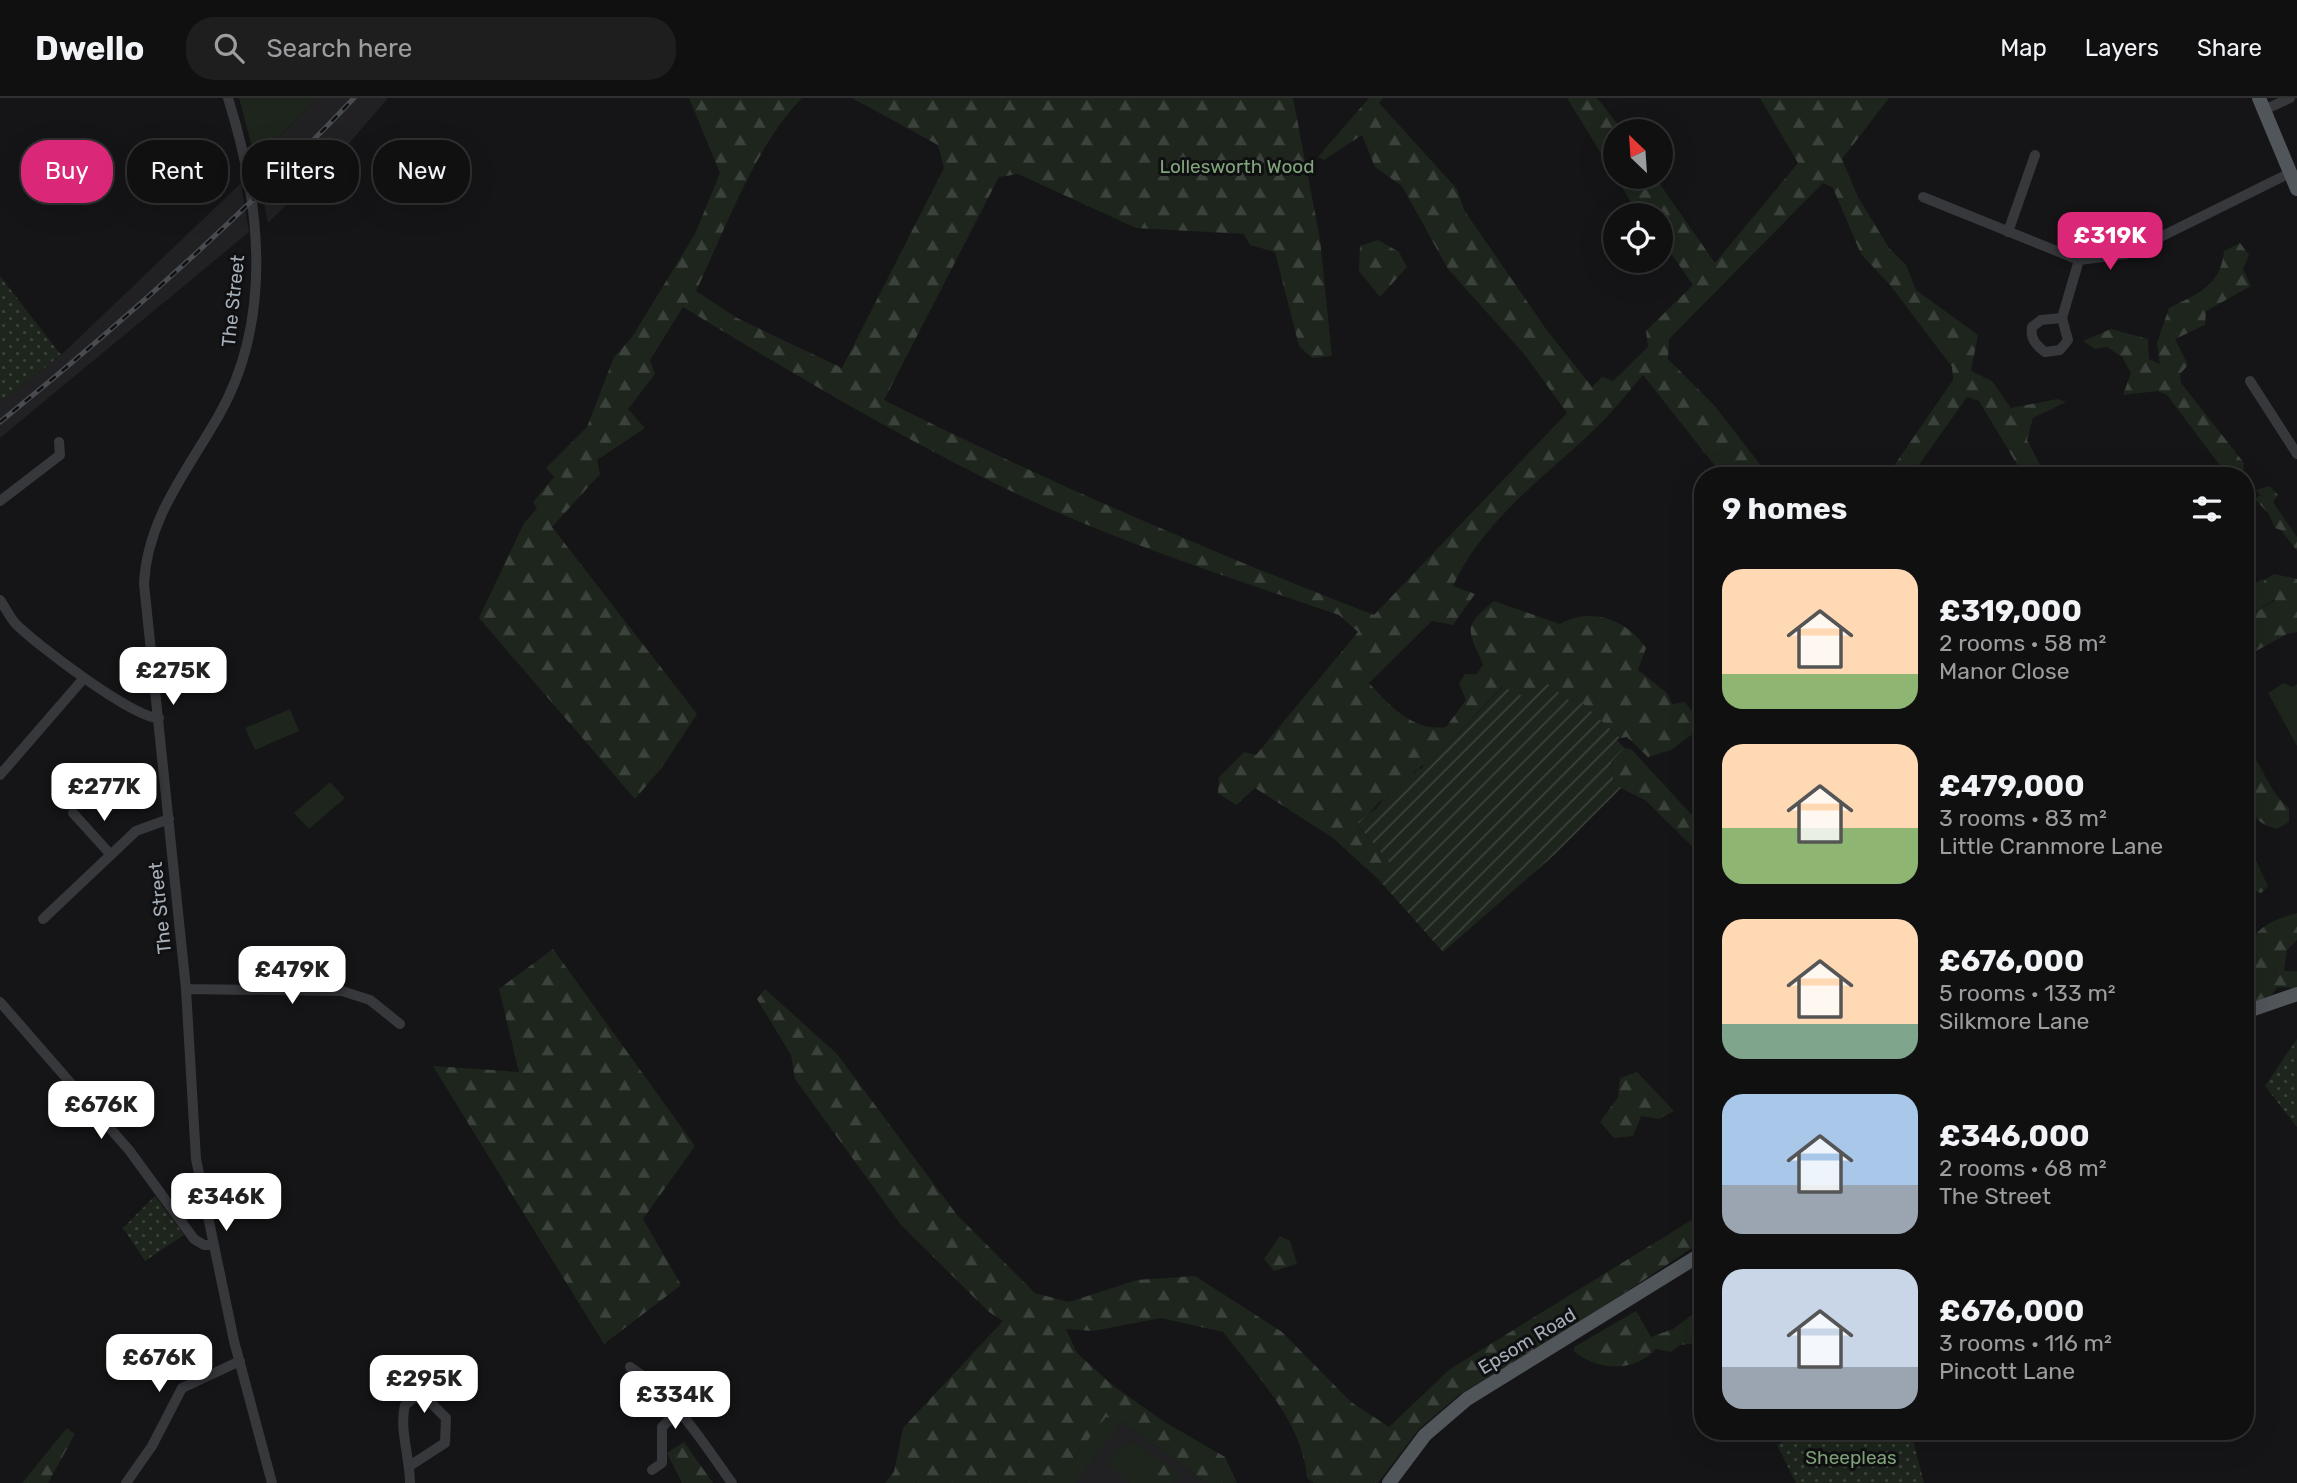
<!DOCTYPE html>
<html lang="en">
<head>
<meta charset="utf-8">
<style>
  :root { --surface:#101011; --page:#1e1e1f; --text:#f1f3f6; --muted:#9c9d9f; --line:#303031; --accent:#db2777 }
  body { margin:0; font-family:Rubik,sans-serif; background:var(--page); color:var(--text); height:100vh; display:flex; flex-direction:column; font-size:26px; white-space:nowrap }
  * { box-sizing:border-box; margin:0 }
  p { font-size:23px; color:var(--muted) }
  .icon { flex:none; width:38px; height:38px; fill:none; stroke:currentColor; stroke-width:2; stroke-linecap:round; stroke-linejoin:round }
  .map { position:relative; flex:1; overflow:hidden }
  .details { position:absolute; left:1694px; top:369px; width:560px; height:973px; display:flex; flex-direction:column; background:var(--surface); border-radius:28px; box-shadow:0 7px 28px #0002,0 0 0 2px var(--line) }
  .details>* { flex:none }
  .guide { position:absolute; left:21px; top:42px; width:665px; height:63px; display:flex; gap:14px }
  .needle { width:46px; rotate:335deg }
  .buttons { position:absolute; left:1603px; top:21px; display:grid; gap:14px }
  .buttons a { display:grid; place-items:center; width:70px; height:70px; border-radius:50%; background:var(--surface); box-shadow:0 7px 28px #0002,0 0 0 2px var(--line); font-size:35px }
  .price { position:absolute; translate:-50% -60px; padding:0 16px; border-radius:14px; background:#fff; color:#222; font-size:23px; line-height:46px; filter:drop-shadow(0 2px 4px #0008) }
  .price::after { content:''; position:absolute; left:50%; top:42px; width:21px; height:16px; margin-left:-10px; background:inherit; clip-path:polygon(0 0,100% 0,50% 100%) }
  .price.on { background:var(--accent); color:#fff }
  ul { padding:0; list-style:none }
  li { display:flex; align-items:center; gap:21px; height:175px; padding:0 28px }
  li span { display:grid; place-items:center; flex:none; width:196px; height:140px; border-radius:21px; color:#555 }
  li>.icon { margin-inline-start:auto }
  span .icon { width:84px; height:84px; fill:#fffc; stroke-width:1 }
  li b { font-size:30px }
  h2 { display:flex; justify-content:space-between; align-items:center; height:84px; padding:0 28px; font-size:30px }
  .pill { padding:0 24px; border-radius:28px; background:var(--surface); box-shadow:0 7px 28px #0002,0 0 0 2px var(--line); font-size:24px; line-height:63px }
  .pill.on { background:var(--accent); color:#fff }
  header { display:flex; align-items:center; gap:42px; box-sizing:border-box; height:98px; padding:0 35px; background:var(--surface); border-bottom:2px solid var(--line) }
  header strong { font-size:33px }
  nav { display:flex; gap:38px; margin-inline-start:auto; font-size:24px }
  .search { width:490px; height:63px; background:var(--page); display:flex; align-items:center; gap:18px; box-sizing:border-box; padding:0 24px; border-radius:28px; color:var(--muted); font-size:26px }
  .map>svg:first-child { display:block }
</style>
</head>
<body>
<header>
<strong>Dwello</strong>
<div class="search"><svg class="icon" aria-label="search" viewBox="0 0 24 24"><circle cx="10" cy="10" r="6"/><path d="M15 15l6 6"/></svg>Search here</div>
<nav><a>Map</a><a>Layers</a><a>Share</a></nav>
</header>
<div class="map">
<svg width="2297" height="1385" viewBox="0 0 2297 1385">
  <defs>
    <pattern id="forest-firs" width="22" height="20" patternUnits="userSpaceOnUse" patternTransform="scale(1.75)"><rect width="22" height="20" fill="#1d251d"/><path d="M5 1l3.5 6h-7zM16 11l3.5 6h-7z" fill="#3b423c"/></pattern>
    <pattern id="park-dots" width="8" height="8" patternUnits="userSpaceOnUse" patternTransform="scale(1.75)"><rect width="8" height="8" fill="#1d251d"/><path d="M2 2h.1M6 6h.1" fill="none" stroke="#3b423c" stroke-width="1.8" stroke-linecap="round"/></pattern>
    <pattern id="garden-furrows" width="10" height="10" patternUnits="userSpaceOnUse" patternTransform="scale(1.75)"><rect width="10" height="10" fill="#1d251d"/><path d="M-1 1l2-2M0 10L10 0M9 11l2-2" fill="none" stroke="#3b423c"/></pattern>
  </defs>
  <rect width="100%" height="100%" fill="#151517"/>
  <path fill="#212124" d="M 316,0 L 388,0 L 347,48 L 268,125 L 256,64 Z
    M 241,85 L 249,134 L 0,340 L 0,304 L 61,257 Z
    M 1106,1319 L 1122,1323 L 1207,1385 L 1054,1385 Z"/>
  <path fill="#1d251d" d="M 239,0 L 316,0 L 256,64 Z
    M 2262,481 L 2275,501 L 2245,521 L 2245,492 Z
    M 2284,585 L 2293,589 L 2297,586 L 2297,648 L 2268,595 Z
    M 290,611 L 299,633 L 255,652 L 245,630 Z
    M 330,684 L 345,700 L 309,731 L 294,715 Z
    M 1106,1319 L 1122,1323 L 1075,1385 L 1054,1385 Z
    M 1130,1345 L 1138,1346 L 1179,1377 L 1173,1385 L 1130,1385 L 1107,1366 L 1121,1349 Z"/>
  <path fill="url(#forest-firs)" d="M 689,0 L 802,0 C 756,46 724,134 696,193 L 737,220 L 842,270 L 944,70 L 938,47 L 852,0 L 1293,0 L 1320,141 L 1332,258 L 1312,260 L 1299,248 L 1275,154 L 1250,147 L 1244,136 L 1136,130 L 1018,76 L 999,79 L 884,302 C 1045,383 1206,452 1374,517 L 1567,315 L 1525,257 L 1448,171 L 1402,88 L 1375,69 L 1362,37 L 1324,62 L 1318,59 L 1369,0 L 1383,0 L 1379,5 L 1457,91 L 1464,112 L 1546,231 L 1592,289 L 1602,279 L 1613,283 L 1648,249 L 1646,233 L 1693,187 L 1661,141 L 1661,117 L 1641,117 L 1634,109 L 1567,0 L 1597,0 L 1623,33 L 1615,33 L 1615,79 L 1655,79 L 1715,165 L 1798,65 L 1760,0 L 1889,0 L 1842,61 L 1858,99 L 1889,150 L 1906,167 L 1916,192 L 1978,237 L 1971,273 L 1992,283 L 2011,310 L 2057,301 L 2066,304 L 2033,320 L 2027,342 L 2046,378 L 2024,378 L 1979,303 L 1967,299 L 1911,378 L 1887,378 L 1953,282 L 1952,269 L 1890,187 L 1861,156 L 1833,90 L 1823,85 L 1669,241 L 1668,261 L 1714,307 L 1769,378 L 1723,378 L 1643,277 C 1629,293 1615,311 1600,326 C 1549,376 1483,421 1453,488 L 1475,496 L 1453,527 L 1432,523 L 1369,585 C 1389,607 1413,634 1446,629 L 1466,602 L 1459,586 L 1465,576 L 1477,576 L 1483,566 C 1467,531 1463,529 1494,503 L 1560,526 C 1590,508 1628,522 1646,550 L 1638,572 L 1667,595 L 1672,606 L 1685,604 L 1699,623 L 1698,632 L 1671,652 L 1648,659 L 1627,639 L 1620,640 L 1579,602 L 1571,604 L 1563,599 L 1527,601 L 1502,589 L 1433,661 L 1414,673 L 1413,678 L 1387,701 L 1382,701 L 1358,728 L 1394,769 L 1379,782 L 1333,740 L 1255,690 L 1236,707 L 1218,695 L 1219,679 L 1244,654 L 1256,657 L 1358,534 L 1339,517 C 1231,480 1120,445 1017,396 C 902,341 792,275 683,209 L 650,262 L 655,276 L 628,311 L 645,330 L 597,362 L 600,376 L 552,429 L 697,616 L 663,668 L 635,701 L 479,520 L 524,425 L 537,411 L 533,404 L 554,379 L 546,370 L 587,329 L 614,259 L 632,239 L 695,136 L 720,75 Z
    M 1378,142 L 1399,154 L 1407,169 L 1380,199 L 1359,173 L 1360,148 Z
    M 2240,145 L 2249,157 L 2243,171 L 2251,188 L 2206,213 L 2205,227 L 2175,241 L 2188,267 L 2180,276 L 2181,285 L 2244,365 L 2243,374 L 2237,378 L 2228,378 L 2167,297 L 2158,293 L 2123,297 L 2131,275 L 2122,259 L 2107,249 L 2095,251 L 2083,243 L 2111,231 L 2148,241 L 2149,261 L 2160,266 L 2157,245 L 2169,210 C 2197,196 2221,188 2224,153 Z
    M 2270,388 L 2278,397 L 2273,404 L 2297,439 L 2297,453 L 2281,432 L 2275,430 L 2268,415 L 2255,401 L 2260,397 L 2256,392 Z
    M 2274,476 L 2297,481 L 2297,534 L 2287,536 L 2245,559 L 2245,521 L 2275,502 L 2263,483 Z
    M 2245,648 C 2266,670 2266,691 2289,710 L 2289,724 L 2277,731 C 2236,722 2245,680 2245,648 Z
    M 1624,650 L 1631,651 L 1703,729 L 1703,742 L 1693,749 L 1645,702 L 1621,690 L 1613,680 L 1611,663 Z
    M 2254,759 L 2268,788 L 2261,795 L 2245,789 L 2245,763 Z
    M 2297,815 L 2297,842 L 2287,852 L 2284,873 L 2297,873 L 2297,890 L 2277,889 L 2272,897 L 2245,907 L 2245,893 L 2252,887 L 2245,885 L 2245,844 L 2249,844 C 2262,826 2276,821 2297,815 Z
    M 553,851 L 695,1048 L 643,1121 L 681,1187 L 604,1246 L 433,968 L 519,974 L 499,891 Z
    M 765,891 L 837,956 L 957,1117 L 1035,1195 L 1069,1204 L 1137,1182 L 1195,1178 L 1282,1234 L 1351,1304 L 1389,1329 L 1450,1271 L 1703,1115 L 1703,1143 L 1566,1233 L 1459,1297 L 1419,1331 L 1378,1385 L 1314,1385 L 1307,1380 C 1303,1324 1256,1277 1223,1234 L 1161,1220 L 1093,1233 L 1066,1231 L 1077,1255 L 1111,1286 L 1163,1323 L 1225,1359 L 1237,1385 L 1207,1385 L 1122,1323 L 1106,1319 L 1054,1385 L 885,1385 L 894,1374 L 903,1330 L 1003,1223 L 989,1214 L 901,1127 L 795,981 L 791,957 L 757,901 Z
    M 1637,974 L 1674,1013 L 1659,1021 L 1641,1018 L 1633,1038 L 1614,1040 L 1600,1024 L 1618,999 L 1620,980 Z
    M 1280,1138 L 1290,1143 L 1297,1166 L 1274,1173 L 1264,1161 Z
    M 1703,1209 L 1703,1244 L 1680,1247 L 1671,1254 L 1656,1251 C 1634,1275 1597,1273 1574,1253 L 1574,1249 L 1636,1213 L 1651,1239 L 1673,1231 Z
    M 67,1330 L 75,1336 L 48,1385 L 22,1385 Z
    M 684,1344 L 713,1385 L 682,1385 L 667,1355 Z
    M 1152,1356 L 1179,1377 L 1173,1385 L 1148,1385 L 1151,1380 L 1146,1373 Z"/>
  <path fill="url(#park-dots)" d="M 0,178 L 61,257 L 0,304 Z
    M 2297,941 L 2297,1029 L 2265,988 Z
    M 155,1098 L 184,1137 L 145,1163 L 123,1130 Z
    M 1803,1334 L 1911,1334 L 1924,1385 L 1796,1385 L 1777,1347 Z"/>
  <path fill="url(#garden-furrows)" d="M 1545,584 L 1571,604 L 1579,602 L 1620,640 L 1617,642 L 1624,650 L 1611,664 L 1613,680 L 1621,690 L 1554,757 L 1443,854 L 1379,782 L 1393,769 L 1358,727 L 1358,724 L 1376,711 L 1383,701 L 1388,701 L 1395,690 L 1401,689 L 1402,684 L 1410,681 L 1418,670 L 1422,671 L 1427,660 L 1433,661 L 1503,589 L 1527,600 Z"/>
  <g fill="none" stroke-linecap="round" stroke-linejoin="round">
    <path stroke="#36383c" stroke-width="10" d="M 228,0 C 260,102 274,220 219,317 C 188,372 147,420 144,486 L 186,891 L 196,1061 L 234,1243 L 272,1385
      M 2264,12 L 2290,0
      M 1923,99 L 2079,162 L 2126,156 L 2290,75
      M 2008,134 L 2035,57
      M 2062,220 L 2068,242 L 2060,252 L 2045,254 C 2036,247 2030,241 2032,229 L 2041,222 L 2062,220 L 2079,162
      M 2250,283 L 2297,356
      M 0,403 L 60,357 L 59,344
      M 0,502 C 5,509 9,518 15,525 C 34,545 134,621 159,620
      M 0,677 L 84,580
      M 73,715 L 111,757
      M 43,821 L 136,733 L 169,721
      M 186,891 L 342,893 L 370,902 L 400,926
      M 0,904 L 129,1052 L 194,1141 L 204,1147 L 212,1147
      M 630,1269 C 675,1298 701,1342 732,1385
      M 652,1372 L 662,1365 L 662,1329 L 680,1312
      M 126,1385 L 152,1348 L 182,1290 L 240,1263
      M 410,1385 C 410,1360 399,1331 405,1307 L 414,1300 L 425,1299 L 446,1320 L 445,1345 L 411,1367"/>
    <path stroke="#51565b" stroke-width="14" d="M 2259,0 L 2297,91
      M 2245,914 L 2297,896
      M 1389,1385 L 1425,1337 L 1467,1301 L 1703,1155"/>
    <defs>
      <path id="rail" d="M 0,324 C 125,223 243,117 354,0"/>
    </defs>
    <use href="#rail" stroke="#484c51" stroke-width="5"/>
    <use href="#rail" stroke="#101012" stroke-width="2.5" stroke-dasharray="8" stroke-linecap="butt"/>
  </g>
  <g text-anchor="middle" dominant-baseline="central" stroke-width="6" stroke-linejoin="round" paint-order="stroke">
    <g font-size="19" fill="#81a57b" stroke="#101012">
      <text x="1237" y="68">Lollesworth Wood</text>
      <text x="1851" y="1359">Sheepleas</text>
    </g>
    <g font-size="19" fill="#a6afb8" stroke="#101012">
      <text transform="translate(233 203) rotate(-84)">The Street</text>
      <text transform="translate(160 810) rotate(-96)">The Street</text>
      <text transform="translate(1527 1243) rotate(-31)">Epsom Road</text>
    </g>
  </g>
</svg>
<div class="buttons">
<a><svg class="needle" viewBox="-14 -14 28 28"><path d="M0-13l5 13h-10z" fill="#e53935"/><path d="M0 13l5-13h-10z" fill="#9c9d9f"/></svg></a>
<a><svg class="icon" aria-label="locate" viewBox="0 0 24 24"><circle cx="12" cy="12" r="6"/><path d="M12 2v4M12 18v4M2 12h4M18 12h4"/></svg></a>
</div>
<b class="price on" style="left:2110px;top:174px">£319K</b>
<b class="price" style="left:173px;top:609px">£275K</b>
<b class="price" style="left:104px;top:725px">£277K</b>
<b class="price" style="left:292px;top:908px">£479K</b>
<b class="price" style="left:101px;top:1043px">£676K</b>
<b class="price" style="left:226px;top:1135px">£346K</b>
<b class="price" style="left:159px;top:1296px">£676K</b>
<b class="price" style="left:424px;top:1317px">£295K</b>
<b class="price" style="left:675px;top:1333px">£334K</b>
<div class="guide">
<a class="pill on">Buy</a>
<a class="pill">Rent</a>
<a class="pill">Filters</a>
<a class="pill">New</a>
</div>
<section class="details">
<h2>9 homes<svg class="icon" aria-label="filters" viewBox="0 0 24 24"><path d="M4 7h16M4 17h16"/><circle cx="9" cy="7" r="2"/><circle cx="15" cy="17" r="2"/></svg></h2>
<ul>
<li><span style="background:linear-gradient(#ffd9b3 75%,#8fb573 0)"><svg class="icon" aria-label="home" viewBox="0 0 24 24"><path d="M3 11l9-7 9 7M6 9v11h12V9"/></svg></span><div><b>£319,000</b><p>2 rooms · 58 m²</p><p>Manor Close</p></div></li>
<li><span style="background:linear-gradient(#ffd9b3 60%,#8fb573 0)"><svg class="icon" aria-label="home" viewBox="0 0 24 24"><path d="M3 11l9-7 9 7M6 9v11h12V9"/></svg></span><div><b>£479,000</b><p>3 rooms · 83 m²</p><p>Little Cranmore Lane</p></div></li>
<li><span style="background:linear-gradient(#ffd9b3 75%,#7fa58c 0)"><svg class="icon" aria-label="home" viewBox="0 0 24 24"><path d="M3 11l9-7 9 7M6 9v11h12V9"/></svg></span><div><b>£676,000</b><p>5 rooms · 133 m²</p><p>Silkmore Lane</p></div></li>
<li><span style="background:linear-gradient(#a9c7e8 65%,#9aa5b1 0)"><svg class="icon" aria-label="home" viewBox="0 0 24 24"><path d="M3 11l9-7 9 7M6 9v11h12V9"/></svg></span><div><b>£346,000</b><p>2 rooms · 68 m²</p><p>The Street</p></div></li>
<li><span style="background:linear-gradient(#c9d6e8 70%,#9aa5b1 0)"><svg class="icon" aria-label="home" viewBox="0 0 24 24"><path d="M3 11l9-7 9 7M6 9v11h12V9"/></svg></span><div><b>£676,000</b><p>3 rooms · 116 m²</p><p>Pincott Lane</p></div></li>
</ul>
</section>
</div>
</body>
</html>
